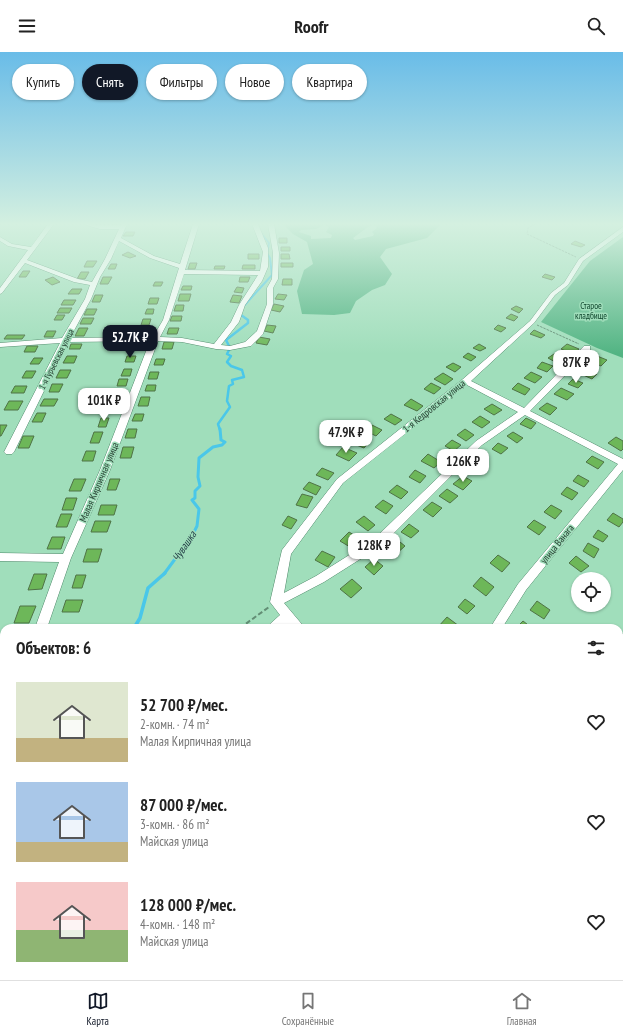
<!DOCTYPE html>
<html lang="ru">
<head>
<meta charset="utf-8">
<style>
  :root { --surface:#fff; --page:#f2f2f2; --text:#222; --muted:#767676; --line:#e0e0e0; --accent:#111827 }
  body { margin:0; font-family:"PT Sans Narrow",sans-serif; background:var(--page); color:var(--text); height:100vh; display:flex; flex-direction:column; font-size:15px; white-space:nowrap }
  * { box-sizing:border-box; margin:0 }
  p { font-size:13px; color:var(--muted) }
  .icon { flex:none; width:22px; height:22px; fill:none; stroke:currentColor; stroke-width:2; stroke-linecap:round; stroke-linejoin:round }
  .map { position:relative; flex:1; overflow:hidden }
  .drawer { position:absolute; left:0px; top:572px; width:623px; height:356px; display:flex; flex-direction:column; background:var(--surface); border-radius:12px 12px 0 0; box-shadow:0 1px 3px #0004 }
  .drawer>* { flex:none }
  .hud { position:absolute; left:12px; top:12px; width:400px; height:36px; display:flex; gap:8px }
  .tools { position:absolute; left:571px; top:520px; display:grid; gap:8px }
  .tools a { display:grid; place-items:center; width:40px; height:40px; border-radius:50%; background:var(--surface); box-shadow:0 1px 3px #0004; font-size:20px }
  .price { position:absolute; translate:-50% -34px; padding:0 9px; border-radius:8px; background:#fff; color:#222; font-size:13px; line-height:26px; filter:drop-shadow(0 1px 2px #0008) }
  .price::after { content:''; position:absolute; left:50%; top:24px; width:12px; height:9px; margin-left:-6px; background:inherit; clip-path:polygon(0 0,100% 0,50% 100%) }
  .price.on { background:var(--accent); color:#fff }
  ul { padding:0; list-style:none }
  li { display:flex; align-items:center; gap:12px; height:100px; padding:0 16px }
  li span { display:grid; place-items:center; flex:none; width:112px; height:80px; border-radius:0px; color:#555 }
  li>.icon { margin-inline-start:auto }
  span .icon { width:48px; height:48px; fill:#fffc; stroke-width:1 }
  li b { font-size:17px }
  h2 { display:flex; justify-content:space-between; align-items:center; height:48px; padding:0 16px; font-size:17px }
  .pill { padding:0 14px; border-radius:18px; background:var(--surface); box-shadow:0 1px 3px #0004; font-size:14px; line-height:36px }
  .pill.on { background:var(--accent); color:#fff }
  header { display:flex; justify-content:space-between; align-items:center; height:52px; padding:0 16px; background:var(--surface); font-size:18px; font-weight:700 }
  .tabs { display:flex; justify-content:space-around; align-items:center; height:56px; border-top:1px solid var(--line); background:var(--surface); font-size:11px; color:var(--muted) }
  .tabs a { display:grid; justify-items:center; gap:2px }
  .tabs .on { color:var(--accent) }
  .map>svg:first-child { display:block }
</style>
</head>
<body>
<header><svg class="icon" aria-label="menu" viewBox="0 0 24 24"><path d="M4 6h16M4 12h16M4 18h16"/></svg>Roofr<svg class="icon" aria-label="search" viewBox="0 0 24 24"><circle cx="10" cy="10" r="6"/><path d="M15 15l6 6"/></svg></header>
<div class="map">
<svg width="623" height="928" viewBox="0 0 623 928">
  <rect width="100%" height="100%" fill="#a0debb"/>
  <path fill="#52b483" fill-rule="evenodd" d="M 283,172 L 441,172 L 427,186 L 386,197 L 380,205 L 392,222 L 385,233 L 372,238 L 356,249 L 350,261 L 334,263 L 302,262 L 297,239 L 304,218 L 313,212 L 307,190 L 293,182 ZM 324,173 L 329,175 L 326,180 L 332,183 L 331,186 L 311,187 L 311,184 L 299,180 L 301,178 L 316,177 ZM 373,173 L 376,174 L 377,176 L 372,180 L 374,182 L 373,184 L 355,188 L 353,186 L 368,175 Z
    M 623,185 L 623,306 L 597,296 L 541,270 L 590,209 Z
    M 0,899 L 4,900 L 4,924 L 28,924 L 32,928 L 0,928 Z"/>
  <g fill="none" stroke-linecap="round" stroke-linejoin="round">
    <path stroke="#4ac7e9" stroke-width="2" d="M 242,256 L 272,223 L 270,206 L 267,201 L 269,191 L 261,181
      M 239,261 L 242,264"/>
    <path stroke="#4ac7e9" stroke-width="2.5" d="M 220,378 L 218,372 L 230,355 L 227,349 L 229,334 L 233,332 L 232,328 L 244,325 L 242,318 L 231,314 L 227,310 L 231,304 L 227,302 L 230,296 L 226,288 L 248,271 L 248,268 L 241,263"/>
    <path stroke="#4ac7e9" stroke-width="3" d="M 164,522 L 192,484 L 197,474 L 199,457 L 192,448 L 195,446 L 195,439 L 200,434 L 198,425 L 199,406 L 213,395 L 222,393 L 225,390 L 221,388 L 220,377"/>
    <path stroke="#4ac7e9" stroke-width="3.5" d="M 134,576 L 140,566 L 148,536 L 165,521"/>
    <path stroke="#4ac7e9" stroke-width="4.5" d="M 0,802 L 4,796"/>
  </g>
  <path fill="#6db759" stroke="#4f7346" d="M 126,180 L 135,180 L 133,184 L 123,184 Z
    M 279,186 L 287,186 L 287,191 L 279,191 Z
    M 575,189 L 585,193 L 581,195 L 571,192 Z
    M 281,195 L 290,195 L 290,199 L 281,199 Z
    M 128,200 L 136,204 L 130,206 L 122,203 Z
    M 248,202 L 259,202 L 259,207 L 248,207 Z
    M 281,202 L 289,202 L 290,207 L 281,207 Z
    M 87,209 L 97,209 L 93,215 L 84,215 Z
    M 190,211 L 197,211 L 195,217 L 188,217 Z
    M 281,211 L 293,211 L 293,215 L 281,215 Z
    M 111,212 L 117,212 L 115,217 L 108,217 Z
    M 243,213 L 255,213 L 255,217 L 242,217 Z
    M 215,214 L 225,214 L 224,217 L 214,217 Z
    M 23,219 L 30,219 L 26,225 L 19,225 Z
    M 81,220 L 89,220 L 85,227 L 77,227 Z
    M 545,222 L 555,225 L 552,228 L 542,225 Z
    M 53,225 L 60,230 L 52,233 L 45,228 Z
    M 103,225 L 112,225 L 108,232 L 100,232 Z
    M 240,225 L 250,225 L 248,230 L 239,230 Z
    M 283,227 L 292,227 L 292,233 L 282,233 Z
    M 155,230 L 163,230 L 161,234 L 153,234 Z
    M 183,234 L 192,234 L 191,238 L 181,238 Z
    M 237,235 L 244,236 L 242,241 L 234,240 Z
    M 72,237 L 82,237 L 79,242 L 68,242 Z
    M 180,242 L 191,242 L 189,249 L 178,249 Z
    M 278,242 L 287,243 L 284,248 L 275,247 Z
    M 95,243 L 103,243 L 100,250 L 92,250 Z
    M 233,243 L 242,244 L 239,251 L 230,250 Z
    M 150,246 L 159,246 L 157,252 L 148,252 Z
    M 64,248 L 76,248 L 73,253 L 61,253 Z
    M 274,252 L 284,254 L 280,260 L 271,258 Z
    M 176,253 L 184,253 L 183,259 L 174,259 Z
    M 516,254 L 523,257 L 519,261 L 511,257 Z
    M 60,256 L 72,256 L 69,261 L 57,261 Z
    M 87,257 L 97,257 L 94,263 L 84,263 Z
    M 147,257 L 154,257 L 153,262 L 145,262 Z
    M 511,262 L 518,265 L 514,269 L 506,266 Z
    M 57,263 L 65,263 L 62,268 L 54,268 Z
    M 172,264 L 182,264 L 181,269 L 170,269 Z
    M 83,266 L 94,266 L 91,272 L 80,272 Z
    M 143,267 L 151,267 L 149,273 L 141,273 Z
    M 267,273 L 276,274 L 273,281 L 264,279 Z
    M 498,273 L 506,276 L 501,280 L 494,277 Z
    M 79,276 L 88,276 L 84,284 L 75,284 Z
    M 169,276 L 179,276 L 177,282 L 167,282 Z
    M 534,278 L 545,283 L 541,286 L 530,282 Z
    M 47,279 L 56,279 L 53,285 L 44,285 Z
    M 127,279 L 136,279 L 134,284 L 125,284 Z
    M 7,283 L 25,283 L 22,287 L 4,287 Z
    M 259,285 L 270,287 L 267,293 L 256,291 Z
    M 164,290 L 174,290 L 172,297 L 162,297 Z
    M 134,291 L 142,291 L 139,298 L 132,298 Z
    M 71,292 L 82,292 L 80,297 L 69,297 Z
    M 479,292 L 486,296 L 480,299 L 473,296 Z
    M 567,292 L 579,297 L 573,302 L 561,297 Z
    M 27,294 L 38,294 L 35,300 L 24,300 Z
    M 468,301 L 476,305 L 471,309 L 463,305 Z
    M 554,302 L 563,306 L 557,311 L 548,306 Z
    M 67,304 L 77,304 L 74,311 L 63,311 Z
    M 127,304 L 136,304 L 134,310 L 125,310 Z
    M 597,304 L 607,308 L 601,314 L 591,310 Z
    M 34,306 L 43,306 L 39,312 L 30,312 Z
    M 156,307 L 165,307 L 163,313 L 154,313 Z
    M 542,310 L 553,314 L 547,320 L 537,316 Z
    M 453,311 L 461,315 L 455,320 L 446,315 Z
    M 124,317 L 132,317 L 130,324 L 121,324 Z
    M 586,317 L 597,322 L 592,327 L 581,322 Z
    M 60,318 L 71,318 L 67,326 L 56,326 Z
    M 26,319 L 36,319 L 32,326 L 22,326 Z
    M 150,320 L 159,320 L 157,327 L 148,327 Z
    M 531,320 L 542,325 L 535,331 L 524,326 Z
    M 443,321 L 453,327 L 445,333 L 434,327 Z
    M 119,327 L 128,327 L 126,334 L 117,334 Z
    M 573,327 L 583,331 L 578,336 L 568,332 Z
    M 431,331 L 441,336 L 434,342 L 424,337 Z
    M 518,331 L 530,337 L 525,343 L 512,337 Z
    M 52,332 L 63,332 L 59,340 L 49,340 Z
    M 147,333 L 156,333 L 155,339 L 145,339 Z
    M 15,334 L 27,334 L 24,341 L 11,341 Z
    M 561,336 L 574,342 L 567,348 L 554,342 Z
    M 111,341 L 121,341 L 118,348 L 108,348 Z
    M 141,345 L 150,345 L 148,354 L 138,354 Z
    M 44,347 L 58,347 L 54,354 L 40,354 Z
    M 411,347 L 423,354 L 417,359 L 404,353 Z
    M 9,349 L 23,349 L 18,358 L 4,358 Z
    M 108,351 L 116,351 L 113,359 L 105,359 Z
    M 547,351 L 557,356 L 550,363 L 539,357 Z
    M 492,352 L 502,358 L 494,363 L 484,357 Z
    M 37,361 L 46,361 L 42,370 L 32,370 Z
    M 135,362 L 144,362 L 142,369 L 132,369 Z
    M 391,362 L 402,368 L 395,373 L 384,367 Z
    M 480,364 L 490,370 L 482,376 L 472,370 Z
    M 101,366 L 109,366 L 106,375 L 98,375 Z
    M 526,366 L 536,371 L 531,377 L 520,372 Z
    M 0,373 L 7,373 L 1,384 L 0,384 Z
    M 372,373 L 382,378 L 376,384 L 366,379 Z
    M 128,377 L 137,377 L 135,386 L 125,386 Z
    M 465,377 L 474,383 L 466,389 L 457,383 Z
    M 94,380 L 103,380 L 99,391 L 90,391 Z
    M 513,380 L 523,386 L 517,391 L 507,384 Z
    M 23,384 L 34,384 L 29,396 L 18,396 Z
    M 360,384 L 371,388 L 364,396 L 354,392 Z
    M 616,385 L 623,389 L 623,397 L 621,399 L 608,391 Z
    M 452,388 L 461,393 L 454,399 L 445,394 Z
    M 498,391 L 508,396 L 501,402 L 492,397 Z
    M 123,395 L 134,395 L 131,406 L 120,406 Z
    M 343,395 L 357,401 L 349,409 L 336,403 Z
    M 86,399 L 96,399 L 93,409 L 82,409 Z
    M 428,402 L 441,410 L 434,416 L 421,409 Z
    M 592,404 L 604,410 L 598,417 L 586,410 Z
    M 479,407 L 489,414 L 482,421 L 471,414 Z
    M 322,416 L 334,421 L 328,428 L 316,423 Z
    M 415,418 L 426,424 L 420,431 L 409,425 Z
    M 578,423 L 589,429 L 584,435 L 573,429 Z
    M 463,424 L 472,429 L 463,438 L 453,432 Z
    M 74,427 L 86,427 L 81,439 L 69,439 Z
    M 110,427 L 120,427 L 116,438 L 107,438 Z
    M 309,430 L 321,435 L 316,443 L 303,437 Z
    M 397,433 L 408,440 L 401,447 L 389,440 Z
    M 567,435 L 578,441 L 572,448 L 561,442 Z
    M 447,437 L 458,444 L 450,451 L 439,444 Z
    M 302,442 L 313,445 L 307,456 L 296,453 Z
    M 66,446 L 77,446 L 73,458 L 62,458 Z
    M 383,448 L 393,454 L 386,462 L 375,455 Z
    M 432,450 L 442,456 L 433,465 L 423,458 Z
    M 101,453 L 117,453 L 114,463 L 98,463 Z
    M 551,453 L 562,459 L 555,467 L 544,460 Z
    M 613,461 L 623,467 L 623,470 L 619,475 L 607,468 Z
    M 61,462 L 72,462 L 67,475 L 56,475 Z
    M 288,464 L 297,468 L 291,477 L 282,473 Z
    M 364,464 L 375,473 L 368,479 L 356,470 Z
    M 534,468 L 546,475 L 539,483 L 527,475 Z
    M 95,469 L 111,469 L 107,480 L 91,480 Z
    M 409,472 L 419,479 L 411,486 L 401,480 Z
    M 598,478 L 608,484 L 603,490 L 593,485 Z
    M 349,480 L 359,486 L 350,495 L 340,489 Z
    M 52,485 L 65,485 L 61,497 L 47,497 Z
    M 395,486 L 405,494 L 395,503 L 385,495 Z
    M 588,491 L 599,497 L 594,506 L 583,499 Z
    M 87,497 L 102,497 L 98,510 L 83,510 Z
    M 322,499 L 335,505 L 328,515 L 315,508 Z
    M 498,503 L 510,511 L 502,520 L 490,511 Z
    M 576,504 L 589,514 L 581,520 L 569,511 Z
    M 374,507 L 383,514 L 374,523 L 365,515 Z
    M 34,522 L 47,522 L 42,537 L 28,538 Z
    M 76,523 L 86,523 L 82,536 L 72,536 Z
    M 481,525 L 494,535 L 486,544 L 473,534 Z
    M 352,527 L 362,536 L 351,546 L 340,537 Z
    M 465,547 L 475,554 L 467,562 L 458,555 Z
    M 66,548 L 83,548 L 79,560 L 62,560 Z
    M 537,549 L 550,558 L 544,567 L 530,558 Z
    M 20,554 L 36,554 L 29,571 L 14,571 Z
    M 447,565 L 459,574 L 458,576 L 438,575 Z
    M 523,569 L 532,576 L 516,576 Z
    M 0,625 L 4,625 L 4,644 L 0,644 Z
    M 619,745 L 623,748 L 622,773 L 619,771 Z
    M 619,921 L 623,925 L 623,928 L 611,928 L 613,924 L 619,924 Z
    M 262,924 L 285,924 L 282,928 L 260,928 Z
    M 542,924 L 555,924 L 553,928 L 547,928 Z"/>
  <g fill="none" stroke-linecap="round" stroke-linejoin="round">
    <defs>
      <path id="minor" d="M 48,172 L 54,172 L 27,208 L 78,227 L 92,230 L 105,207 L 119,177 L 100,177 L 86,173 L 85,172 L 121,173 L 121,172 L 127,172 L 121,186 L 154,204 L 180,212 L 193,172 L 199,172 L 185,218 L 260,219 L 263,200 L 252,172 L 258,172 L 268,196 L 268,215 L 262,229 L 245,253 L 239,270 L 221,293 L 230,294 L 245,290 L 257,279 L 267,252 L 267,236 L 272,227 L 273,201 L 268,172 L 274,172 L 279,201 L 278,227 L 273,236 L 273,252 L 263,282 L 251,294 L 230,298 L 216,297 L 182,290 L 158,289 L 110,418 L 71,506 L 47,576 L 35,576 L 59,510 L 0,509 L 0,501 L 63,502 L 100,418 L 150,289 L 68,290 L 14,400 L 12,402 L 6,402 L 4,400 L 60,291 L 0,295 L 0,291 L 62,286 L 85,247 L 90,233 L 74,230 L 25,211 L 2,241 L 0,242 L 0,236 L 28,198 L 8,194 L 0,189 L 0,185 L 12,192 L 31,195 ZM 119,189 L 150,206 L 179,216 L 163,268 L 153,285 L 70,286 L 91,247 L 100,225 L 111,207 ZM 184,222 L 258,223 L 239,253 L 231,270 L 214,292 L 182,286 L 160,285 L 169,268 Z
        M 623,175 L 623,180 L 583,209 L 568,233 L 555,243 L 534,271 L 471,329 L 524,356 L 584,294 L 590,294 L 590,298 L 530,359 L 623,407 L 623,418 L 526,538 L 502,576 L 490,576 L 518,532 L 618,412 L 525,363 L 482,393 L 381,494 L 324,530 L 284,551 L 305,576 L 291,576 L 287,572 L 282,576 L 268,576 L 270,572 L 280,563 L 270,550 L 282,498 L 337,427 L 463,327 L 530,269 L 551,241 L 564,231 L 579,207 ZM 467,333 L 518,360 L 476,389 L 373,488 L 316,524 L 284,541 L 291,502 L 343,431 Z
        M 623,582 L 623,597 L 619,599 L 619,584 Z
        M 0,603 L 4,603 L 4,615 L 0,615 Z
        M 4,663 L 4,685 L 0,687 L 0,665 Z
        M 623,788 L 623,808 L 619,810 L 619,790 Z
        M 227,924 L 246,924 L 244,928 L 225,928 Z
        M 570,924 L 588,924 L 587,928 L 569,928 Z"/>
    </defs>
    <use href="#minor" stroke="#4e8869" stroke-width="1"/>
    <path stroke="#628d74" stroke-width="1" stroke-dasharray="2.5 1" stroke-linecap="butt" d="M 535,172 L 528,176 L 527,182 L 576,205
      M 537,273 L 579,292"/>
    <path stroke="#628d74" stroke-width="2" stroke-dasharray="5 2.5" stroke-linecap="butt" d="M 240,576 L 269,555"/>
    <use href="#minor" fill="#fff" fill-rule="evenodd"/>
  </g>
  <linearGradient id="sky" x2="0" y2="1"><stop stop-color="#69bce8"/><stop offset="0.57" stop-color="#d4f0e0"/><stop offset="1" stop-color="#d4f0e0" stop-opacity="0"/></linearGradient>
  <rect width="623" height="302" fill="url(#sky)"/>
  <g text-anchor="middle" dominant-baseline="central" stroke-width="3" stroke-linejoin="round" paint-order="stroke">
    <g font-size="9" fill="#10472e" stroke="#a0debb">
      <text x="591" y="253">Старое<tspan x="591" dy="10">кладбище</tspan></text>
    </g>
    <g font-size="9" fill="#284133" stroke="#a0debb">
      <text transform="translate(56 307) rotate(-63)">1-я Гурьевская улица</text>
    </g>
    <g font-size="10" fill="#284133" stroke="#a0debb">
      <text transform="translate(434 354) rotate(-39)">1-я Кедровская улица</text>
      <text transform="translate(99 430) rotate(-67)">Малая Кирпичная улица</text>
      <text transform="translate(557 492) rotate(-51)">улица Ванага</text>
    </g>
    <g font-size="11" font-style="italic" fill="#243f47" stroke="#a0debb">
      <text transform="translate(184 494) rotate(-56)">Чувашка</text>
    </g>
  </g>
</svg>
<div class="tools">
<a><svg class="icon" aria-label="locate" viewBox="0 0 24 24"><circle cx="12" cy="12" r="6"/><path d="M12 2v4M12 18v4M2 12h4M18 12h4"/></svg></a>
</div>
<b class="price on" style="left:130px;top:307px">52.7K ₽</b>
<b class="price" style="left:576px;top:332px">87K ₽</b>
<b class="price" style="left:104px;top:370px">101K ₽</b>
<b class="price" style="left:346px;top:402px">47.9K ₽</b>
<b class="price" style="left:463px;top:431px">126K ₽</b>
<b class="price" style="left:374px;top:515px">128K ₽</b>
<div class="hud">
<a class="pill">Купить</a>
<a class="pill on">Снять</a>
<a class="pill">Фильтры</a>
<a class="pill">Новое</a>
<a class="pill">Квартира</a>
</div>
<section class="drawer">
<h2>Объектов: 6<svg class="icon" aria-label="filters" viewBox="0 0 24 24"><path d="M4 7h16M4 17h16"/><circle cx="9" cy="7" r="2"/><circle cx="15" cy="17" r="2"/></svg></h2>
<ul>
<li><span style="background:linear-gradient(#dfe7d0 70%,#c2b280 0)"><svg class="icon" aria-label="home" viewBox="0 0 24 24"><path d="M3 11l9-7 9 7M6 9v11h12V9"/></svg></span><div><b>52 700 ₽/мес.</b><p>2-комн. · 74 m²</p><p>Малая Кирпичная улица</p></div><svg class="icon" aria-label="heart" viewBox="0 0 24 24"><path d="M12 20l-8-8c-3-5 5-10 8-4 3-6 11-1 8 4z"/></svg></li>
<li><span style="background:linear-gradient(#a9c7e8 75%,#c2b280 0)"><svg class="icon" aria-label="home" viewBox="0 0 24 24"><path d="M3 11l9-7 9 7M6 9v11h12V9"/></svg></span><div><b>87 000 ₽/мес.</b><p>3-комн. · 86 m²</p><p>Майская улица</p></div><svg class="icon" aria-label="heart" viewBox="0 0 24 24"><path d="M12 20l-8-8c-3-5 5-10 8-4 3-6 11-1 8 4z"/></svg></li>
<li><span style="background:linear-gradient(#f6c9c9 60%,#8fb573 0)"><svg class="icon" aria-label="home" viewBox="0 0 24 24"><path d="M3 11l9-7 9 7M6 9v11h12V9"/></svg></span><div><b>128 000 ₽/мес.</b><p>4-комн. · 148 m²</p><p>Майская улица</p></div><svg class="icon" aria-label="heart" viewBox="0 0 24 24"><path d="M12 20l-8-8c-3-5 5-10 8-4 3-6 11-1 8 4z"/></svg></li>
</ul>
</section>
</div>
<nav class="tabs">
<a class="on"><svg class="icon" aria-label="map" viewBox="0 0 24 24"><path d="M3 6l6-2 6 2 6-2v14l-6 2-6-2-6 2zM9 4v14M15 6v14"/></svg>Карта</a>
<a><svg class="icon" aria-label="saved" viewBox="0 0 24 24"><path d="M7 4h10v16l-5-4-5 4z"/></svg>Сохранённые</a>
<a><svg class="icon" aria-label="home" viewBox="0 0 24 24"><path d="M3 11l9-7 9 7M6 9v11h12V9"/></svg>Главная</a>
</nav>
</body>
</html>
